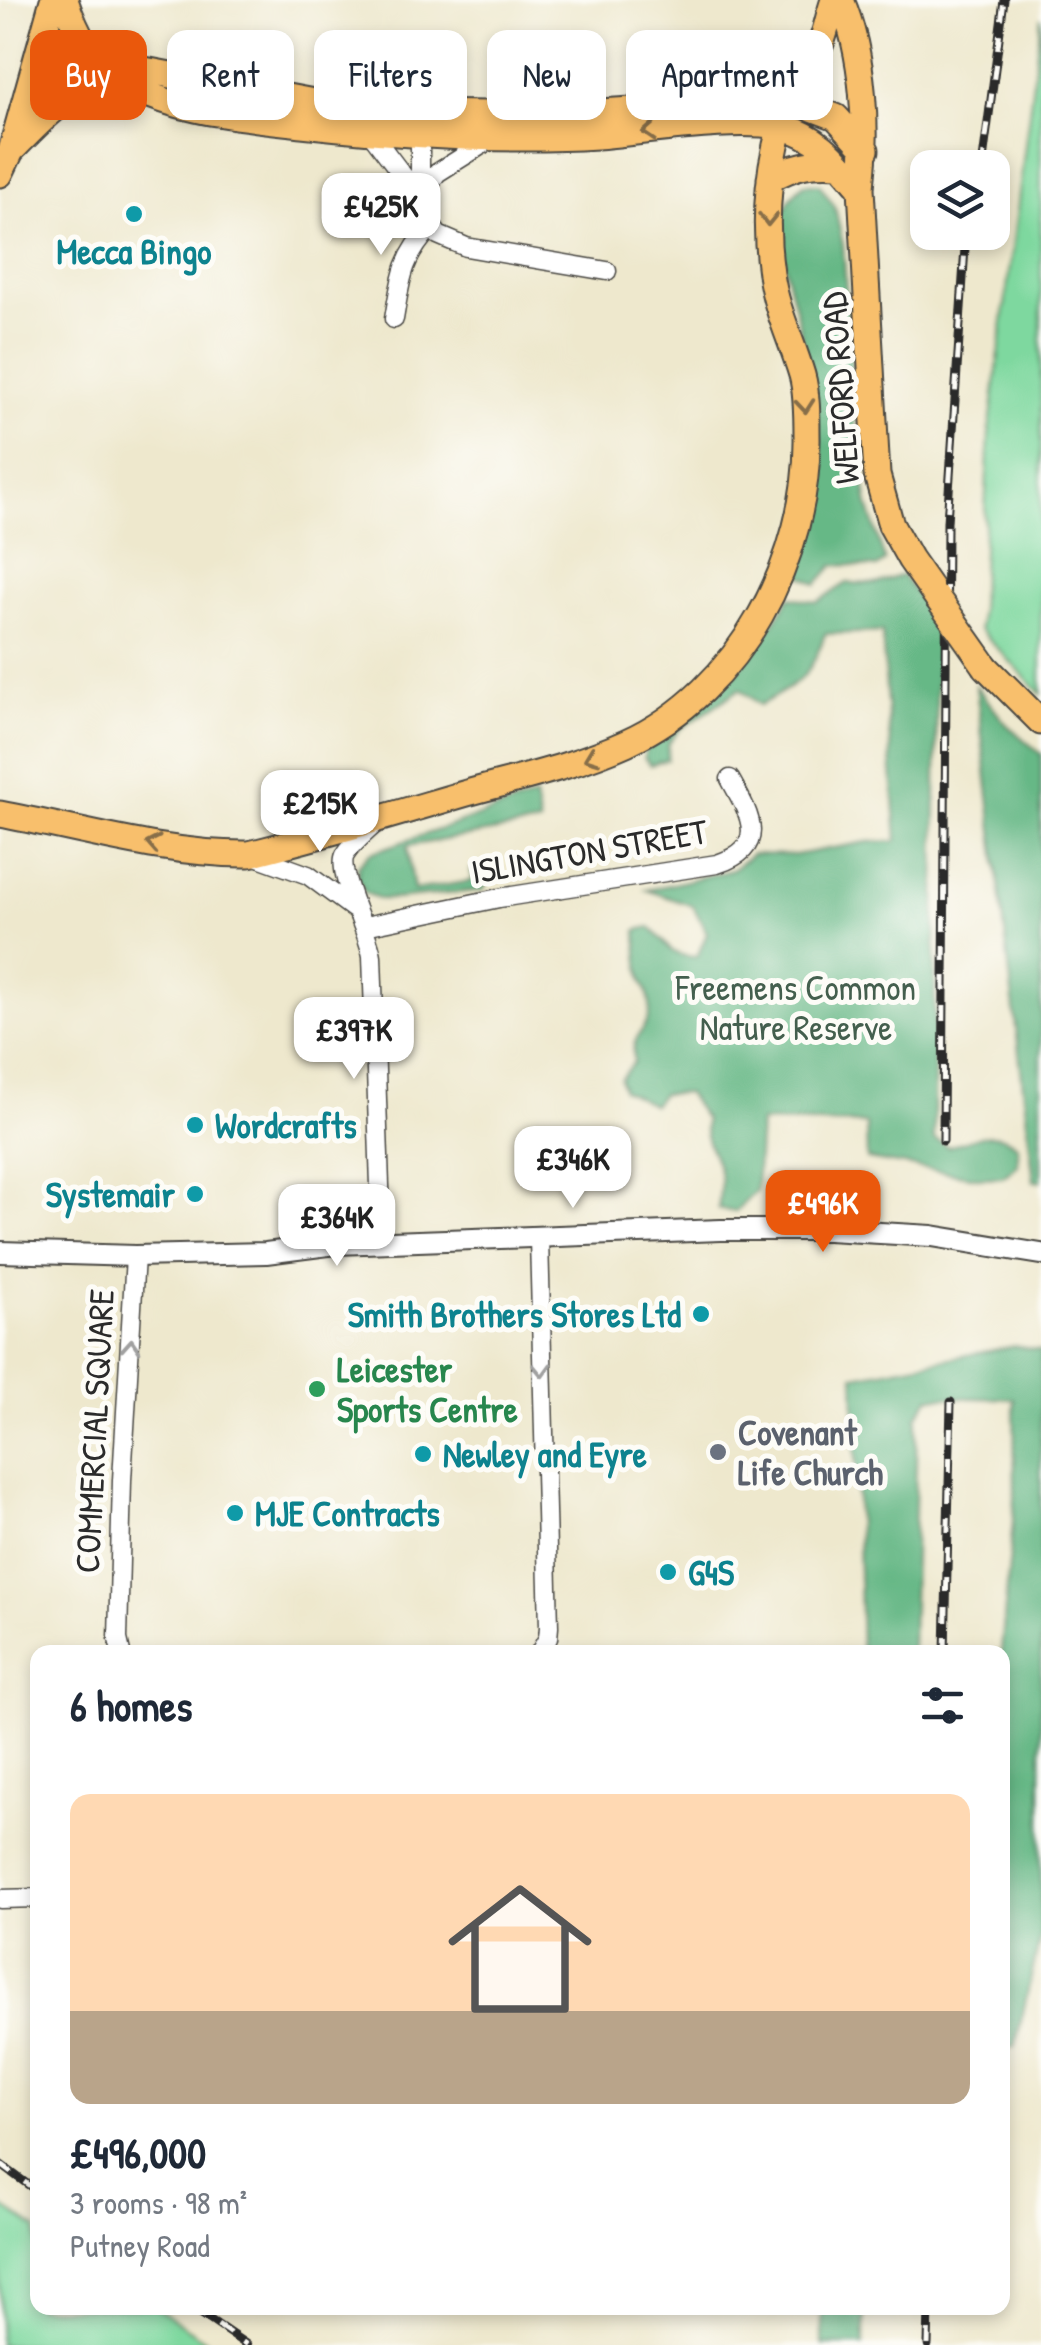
<!DOCTYPE html>
<html lang="en">
<head>
<meta charset="utf-8">
<style>
  :root { --surface:#fff; --page:#f6f6f7; --text:#1f2937; --muted:#747a83; --accent:#ea580c }
  body { margin:0; font-family:"Patrick Hand",sans-serif; background:var(--page); color:var(--text); height:100vh; display:flex; flex-direction:column; font-size:38px; white-space:nowrap }
  * { box-sizing:border-box; margin:0 }
  p { font-size:32px; color:var(--muted) }
  .icon { flex:none; width:55px; height:55px; fill:none; stroke:currentColor; stroke-width:2; stroke-linecap:round; stroke-linejoin:round }
  .map { position:relative; flex:1; overflow:hidden }
  .panel { position:absolute; left:30px; top:1645px; width:980px; height:670px; display:flex; flex-direction:column; background:var(--surface); border-radius:20px; box-shadow:0 5px 15px #0003 }
  .panel>* { flex:none }
  .top-card { position:absolute; left:30px; top:30px; width:982px; height:90px; display:flex; gap:20px }
  .controls { position:absolute; left:910px; top:150px; display:grid; gap:20px }
  .controls a { display:grid; place-items:center; width:100px; height:100px; border-radius:20px; background:var(--surface); box-shadow:0 5px 15px #0003; font-size:50px }
  .price { position:absolute; translate:-50% -85px; padding:0 22px; border-radius:20px; background:#fff; color:#222; font-size:32px; line-height:65px; filter:drop-shadow(0 2px 5px #0008) }
  .price::after { content:''; position:absolute; left:50%; top:60px; width:30px; height:22px; margin-left:-15px; background:inherit; clip-path:polygon(0 0,100% 0,50% 100%) }
  .price.on { background:var(--accent); color:#fff }
  ul { padding:0; list-style:none }
  li { display:grid; align-content:center; gap:20px; height:530px; padding:0 40px }
  li span { display:grid; place-items:center; height:310px; border-radius:20px; color:#555 }
  li>.icon { margin-inline-start:auto }
  span .icon { width:180px; height:180px; fill:#fffc; stroke-width:1 }
  li b { font-size:42px }
  h2 { display:flex; justify-content:space-between; align-items:center; height:120px; padding:0 40px; font-size:42px }
  .chip { padding:0 35px; border-radius:20px; background:var(--surface); box-shadow:0 5px 15px #0003; font-size:35px; line-height:90px }
  .chip.on { background:var(--accent); color:#fff }
  .map>svg:first-child { display:block }
</style>
</head>
<body>
<div class="map">
<svg width="1041" height="2345" viewBox="0 0 1041 2345">
  <rect width="100%" height="100%" fill="#fdfcf7"/>
  <filter id="ink" filterUnits="userSpaceOnUse"><feTurbulence type="fractalNoise" baseFrequency=".01" numOctaves="2"/><feDisplacementMap in="SourceGraphic" scale="20" xChannelSelector="R" yChannelSelector="G"/><feConvolveMatrix kernelMatrix="1 2 1 2 8 2 1 2 1" color-interpolation-filters="sRGB"/></filter>
  <filter id="wash" filterUnits="userSpaceOnUse"><feTurbulence type="fractalNoise" baseFrequency=".0048" numOctaves="4" result="noise"/><feDisplacementMap in="SourceGraphic" scale="40" xChannelSelector="R" yChannelSelector="G"/><feGaussianBlur stdDeviation="2.25" result="paint"/><feColorMatrix in="noise" values="0 0 0 0 0 0 0 0 0 0 0 0 0 0 0 0 0 1.4 0 .05"/><feComposite in="paint" operator="in"/></filter>
  <g filter="url(#wash)">
    <rect width="100%" height="100%" fill="#eee8cd"/>
    <path fill="#7ed89f" stroke="#548265" stroke-width="2.5" d="M 1041,17 L 1041,694 L 979,629 L 989,434 Z
      M 0,2205 L 37,2229 L 38,2308 L 156,2308 L 213,2345 L 0,2345 Z"/>
    <path fill="#66b886" stroke="#487258" stroke-width="2.5" d="M 804,184 L 819,184 L 835,207 L 843,245 L 856,434 L 868,505 L 885,561 L 877,567 L 834,565 L 817,584 L 800,575 C 809,544 822,510 821,478 C 819,430 811,381 801,334 C 794,299 781,265 781,229 C 780,211 791,195 804,184 Z
      M 902,575 L 937,623 L 934,1139 L 948,1147 C 975,1138 994,1126 1018,1146 L 1018,1165 L 1003,1177 L 982,1178 L 867,1159 L 866,1124 L 760,1122 L 756,1191 L 735,1212 L 719,1209 C 718,1197 722,1187 720,1176 C 717,1155 702,1141 705,1120 L 687,1093 L 662,1094 L 653,1105 L 623,1090 L 620,1079 L 634,1062 C 630,1032 648,1033 650,1010 C 651,998 646,990 642,979 C 638,963 637,946 637,930 L 649,927 C 670,943 665,956 697,957 L 707,933 L 693,906 L 647,890 L 732,870 L 752,854 L 795,855 L 867,842 L 897,841 L 882,632 L 825,634 C 809,680 801,681 760,705 L 740,689 L 679,730 L 669,743 L 667,760 L 650,765 L 644,758 L 646,747 C 717,699 745,670 790,597 L 817,602 L 847,583 L 876,584 Z
      M 976,686 L 1007,725 L 1041,754 L 1041,1181 L 1034,1181 Z
      M 535,797 L 540,824 L 407,846 L 414,890 L 473,881 L 471,870 L 483,868 L 488,881 L 483,890 L 395,899 L 381,899 L 365,893 L 358,879 L 358,866 L 370,853 Z
      M 1015,1346 L 1041,1351 L 1041,1934 L 1015,2047 L 1003,2048 L 1001,1652 L 1015,1498 L 1014,1399 L 930,1397 L 917,1416 L 912,1652 L 861,1652 L 854,1376 Z
      M 822,2308 L 864,2308 L 864,2345 L 822,2345 Z"/>
  </g>
  <g filter="url(#ink)">
    <g fill="none" stroke-linecap="round" stroke-linejoin="round">
      <defs>
        <path id="minor" d="M 420,124 L 420,198 L 425,214 L 438,235 L 466,247 L 607,271
          M 370,132 L 420,198 L 437,173 L 491,139
          M 394,319 C 401,278 402,258 432,226
          M 379,820 C 368,831 353,842 345,855 C 336,872 368,930 372,956 L 382,1243
          M 250,854 L 308,875 L 354,909
          M 365,926 L 499,898 L 717,864 C 770,847 750,815 730,779
          M 539,1238 L 549,1627 L 548,1638 L 540,1652
          M 121,1652 L 118,1639 L 122,1480 L 135,1256
          M 0,1899 L 38,1898"/>
        <path id="tertiary" d="M 0,1252 L 135,1256 L 266,1253 L 336,1244 L 721,1230 L 828,1230 L 932,1236 L 1041,1254"/>
        <path id="primary" d="M 65,0 C 74,27 88,59 113,76 C 167,112 239,117 302,124 C 400,135 499,142 597,136 C 646,132 743,116 786,128 C 821,137 838,162 861,188
          M 841,0 C 864,54 868,130 861,188 L 877,475 L 891,525 L 910,559 L 938,599
          M 11,151 C 52,109 79,81 139,69 L 314,102 L 420,113 L 552,115 L 791,100 L 836,117 L 866,150
          M 0,174 L 11,151 L 53,0
          M 770,179 C 795,165 811,162 839,164
          M 986,667 L 1041,722
          M 0,814 C 81,829 166,855 249,854 C 323,836 395,814 467,793 C 521,778 575,766 626,743 C 741,691 809,557 807,435 C 807,416 807,393 802,375 C 792,341 776,310 771,274 C 763,218 768,156 789,103 C 797,84 810,69 818,50 C 826,35 828,16 834,0"/>
      </defs>
      <use href="#minor" stroke="#484743" stroke-width="21"/>
      <use href="#tertiary" stroke="#484743" stroke-width="24"/>
      <use href="#primary" stroke="#484743" stroke-width="29"/>
      <use href="#minor" stroke="#fff" stroke-width="18"/>
      <use href="#tertiary" stroke="#fff" stroke-width="20"/>
      <use href="#primary" stroke="#f8bf6c" stroke-width="25"/>
      <defs>
        <path id="rail" d="M 982,168 L 1004,0
          M 943,1141 L 947,522 L 966,232
          M 945,1652 L 951,1402
          M 0,2164 L 38,2192
          M 193,2308 L 247,2345
          M 928,2345 L 929,2308"/>
      </defs>
      <use href="#rail" stroke="#2b2b2b" stroke-width="9"/>
      <use href="#rail" stroke="#fdfcf7" stroke-width="5" stroke-dasharray="15" stroke-linecap="butt"/>
      <defs>
        <path id="primary-bridge" d="M 938,599 L 986,667"/>
      </defs>
      <use href="#primary-bridge" stroke="#484743" stroke-width="29" stroke-linecap="butt"/>
      <use href="#primary-bridge" stroke="#f8bf6c" stroke-width="25"/>
    </g>
    <defs><path id="oneway-chevron" d="M-2-3.5L2.5 0L-2 3.5" fill="none" stroke-width="1.6" stroke-linecap="round" stroke-linejoin="round" transform="scale(2.5)"/></defs>
    <g stroke="#876e48">
      <use href="#oneway-chevron" transform="translate(649 132) rotate(176)"/>
      <use href="#oneway-chevron" transform="translate(768 219) rotate(91)"/>
      <use href="#oneway-chevron" transform="translate(805 406) rotate(85)"/>
      <use href="#oneway-chevron" transform="translate(591 757) rotate(159)"/>
      <use href="#oneway-chevron" transform="translate(153 844) rotate(-169)"/>
    </g>
    <g stroke="#a0a0a0">
      <use href="#oneway-chevron" transform="translate(131 1346) rotate(-86)"/>
      <use href="#oneway-chevron" transform="translate(542 1370) rotate(88)"/>
    </g>
  </g>
  <g fill="#0f9aa8" stroke="#fdfcf7" stroke-width="4">
    <circle cx="134" cy="214" r="10"/>
    <circle cx="195" cy="1125" r="10"/>
    <circle cx="195" cy="1194" r="10"/>
    <circle cx="701" cy="1314" r="10"/>
    <circle cx="423" cy="1454" r="10"/>
    <circle cx="235" cy="1513" r="10"/>
    <circle cx="668" cy="1572" r="10"/>
  </g>
  <circle fill="#2e9e5b" stroke="#fdfcf7" stroke-width="4" cx="317" cy="1389" r="10"/>
  <circle fill="#6b7280" stroke="#fdfcf7" stroke-width="4" cx="718" cy="1452" r="10"/>
  <g text-anchor="middle" dominant-baseline="central" stroke-width="10" stroke-linejoin="round" paint-order="stroke">
    <g font-size="35" font-weight="bold" fill="#0d838f" stroke="#fdfcf7" text-anchor="start">
      <text x="134" y="251" text-anchor="middle">Mecca Bingo</text>
      <text x="215" y="1125">Wordcrafts</text>
      <text x="175" y="1194" text-anchor="end">Systemair</text>
      <text x="681" y="1314" text-anchor="end">Smith Brothers Stores Ltd</text>
      <text x="443" y="1454">Newley and Eyre</text>
      <text x="255" y="1513">MJE Contracts</text>
      <text x="688" y="1572">G4S</text>
    </g>
    <g font-size="35" fill="#2b2b2b" stroke="#fdfcf7">
      <text transform="translate(840 388) rotate(-94)">WELFORD ROAD</text>
      <text transform="translate(589 851) rotate(-10)">ISLINGTON STREET</text>
      <text transform="translate(94 1431) rotate(-87)">COMMERCIAL SQUARE</text>
    </g>
    <g font-size="35" fill="#445f4e" stroke="#fdfcf7">
      <text x="796" y="987">Freemens Common<tspan x="796" dy="40">Nature Reserve</tspan></text>
    </g>
    <g font-size="35" font-weight="bold" fill="#27864d" stroke="#fdfcf7" text-anchor="start">
      <text x="337" y="1369">Leicester<tspan x="337" dy="40">Sports Centre</tspan></text>
    </g>
    <g font-size="35" font-weight="bold" fill="#5b616d" stroke="#fdfcf7" text-anchor="start">
      <text x="738" y="1432">Covenant<tspan x="738" dy="40">Life Church</tspan></text>
    </g>
  </g>
</svg>
<div class="controls">
<a><svg class="icon" aria-label="layers" viewBox="0 0 24 24"><path d="M12 4l9 5-9 5-9-5zM3 14l9 5 9-5"/></svg></a>
</div>
<b class="price" style="left:381px;top:258px">£425K</b>
<b class="price" style="left:320px;top:855px">£215K</b>
<b class="price" style="left:354px;top:1082px">£397K</b>
<b class="price" style="left:573px;top:1211px">£346K</b>
<b class="price on" style="left:823px;top:1255px">£496K</b>
<b class="price" style="left:337px;top:1269px">£364K</b>
<div class="top-card">
<a class="chip on">Buy</a>
<a class="chip">Rent</a>
<a class="chip">Filters</a>
<a class="chip">New</a>
<a class="chip">Apartment</a>
</div>
<section class="panel">
<h2>6 homes<svg class="icon" aria-label="filters" viewBox="0 0 24 24"><path d="M4 7h16M4 17h16"/><circle cx="9" cy="7" r="2"/><circle cx="15" cy="17" r="2"/></svg></h2>
<ul>
<li><span style="background:linear-gradient(#ffd9b3 70%,#b9a48a 0)"><svg class="icon" aria-label="home" viewBox="0 0 24 24"><path d="M3 11l9-7 9 7M6 9v11h12V9"/></svg></span><div><b>£496,000</b><p>3 rooms · 98 m²</p><p>Putney Road</p></div></li>
</ul>
</section>
</div>
</body>
</html>
